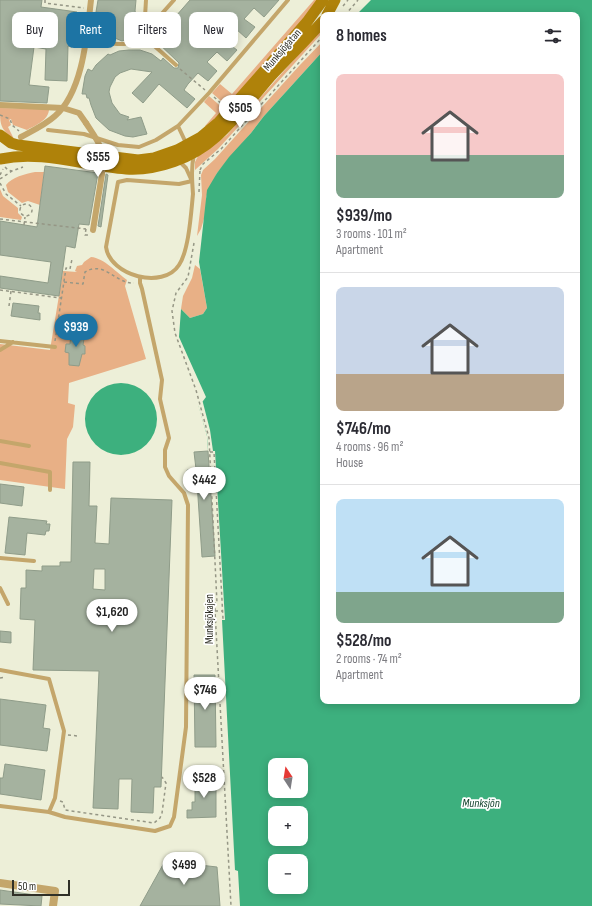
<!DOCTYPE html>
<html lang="en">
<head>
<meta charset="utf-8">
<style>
  :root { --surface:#fff; --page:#f2f2f3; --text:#2b2b33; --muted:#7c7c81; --line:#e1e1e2; --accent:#1d74a4 }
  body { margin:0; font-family:"Sofia Sans Condensed",sans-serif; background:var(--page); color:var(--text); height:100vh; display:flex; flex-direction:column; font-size:15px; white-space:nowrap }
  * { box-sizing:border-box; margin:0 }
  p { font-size:13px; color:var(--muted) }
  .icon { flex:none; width:22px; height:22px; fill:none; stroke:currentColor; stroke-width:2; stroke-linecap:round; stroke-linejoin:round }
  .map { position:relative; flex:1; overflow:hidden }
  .drawer { position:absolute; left:320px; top:12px; width:260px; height:692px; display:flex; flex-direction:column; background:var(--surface); border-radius:8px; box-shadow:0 2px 10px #0003 }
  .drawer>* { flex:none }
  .top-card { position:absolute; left:12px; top:12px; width:248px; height:36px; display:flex; gap:8px }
  .needle { width:26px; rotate:348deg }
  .buttons { position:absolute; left:268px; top:758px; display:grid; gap:8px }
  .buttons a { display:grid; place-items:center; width:40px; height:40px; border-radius:8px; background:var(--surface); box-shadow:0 2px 10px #0003; font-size:20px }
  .scale { position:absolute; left:12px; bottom:10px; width:58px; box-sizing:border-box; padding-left:4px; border:2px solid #303027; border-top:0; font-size:11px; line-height:14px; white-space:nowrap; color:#303027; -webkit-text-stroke:3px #fff; paint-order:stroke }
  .price { position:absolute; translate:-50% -34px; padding:0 9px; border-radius:14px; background:#fff; color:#222; font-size:13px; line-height:26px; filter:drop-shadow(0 1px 2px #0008) }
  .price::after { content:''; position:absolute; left:50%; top:24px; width:12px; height:9px; margin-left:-6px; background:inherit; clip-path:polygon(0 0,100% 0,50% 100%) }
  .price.selected { background:var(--accent); color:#fff }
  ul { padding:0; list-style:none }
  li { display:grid; align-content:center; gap:8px; height:212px; padding:0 16px }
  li+li { border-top:1px solid var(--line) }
  li span { display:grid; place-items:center; height:124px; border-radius:8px; color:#555 }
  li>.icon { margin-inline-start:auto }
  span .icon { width:72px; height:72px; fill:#fffc; stroke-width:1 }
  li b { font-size:17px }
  h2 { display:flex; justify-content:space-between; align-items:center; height:48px; padding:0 16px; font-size:17px }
  .pill { padding:0 14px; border-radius:8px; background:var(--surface); box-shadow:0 2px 10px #0003; font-size:14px; line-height:36px }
  .pill.selected { background:var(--accent); color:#fff }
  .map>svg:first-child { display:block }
</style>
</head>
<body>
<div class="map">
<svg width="592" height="906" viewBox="0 0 592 906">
  <rect width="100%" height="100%" fill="#edefd8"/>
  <path fill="#e8b086" d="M 314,0 L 318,0 L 312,9 L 228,107 L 212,93 L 220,84 L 232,94 Z
    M 323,27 L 323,32 L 245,118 L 242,118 Z
    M 323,41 L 323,51 L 264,116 L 251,133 L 217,173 L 206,197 L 206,212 L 201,229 L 197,236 L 202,195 L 201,175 L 203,170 L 215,159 L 299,66 Z
    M 209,96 L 225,110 L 207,127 L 205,126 L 216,113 L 204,102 Z
    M 0,108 L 49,109 C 49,120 36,125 27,130 L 13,125 L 11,119 L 9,120 L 11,125 L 8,127 L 14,139 C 0,129 0,124 0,108 Z
    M 238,122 L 239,126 L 218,149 L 195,170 L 195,162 L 198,156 L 227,135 Z
    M 35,172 L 44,172 L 40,205 L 28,201 L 22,203 L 8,192 L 6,185 C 12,177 25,174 35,172 Z
    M 0,189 L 3,196 L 18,208 L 18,213 L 22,217 L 21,220 L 0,217 Z
    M 91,257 C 104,258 117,273 127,280 L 125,286 L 146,359 L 69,383 L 68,403 L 75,405 L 73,427 L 67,439 L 65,489 L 0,480 L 0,344 L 50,350 L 63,271 L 77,272 L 75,271 L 77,266 L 82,265 L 84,262 Z
    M 195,265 L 200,269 L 207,308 L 203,314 L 190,318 L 181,309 L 183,296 L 192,278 Z"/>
  <path fill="#3db07e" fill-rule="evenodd" d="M 371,0 L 592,0 L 592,906 L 240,906 L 238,871 L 235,870 L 222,620 L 225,620 L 215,451 L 208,451 L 207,436 L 198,404 L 203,401 L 206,397 L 179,337 L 181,309 L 190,318 L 203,314 L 207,308 L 199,262 L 207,190 L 217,173 L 229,157 L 251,133 L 264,116 L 323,51 L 323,701 L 577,701 L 577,15 L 356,15 ZM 275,765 L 301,765 L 301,791 L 275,791 ZM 275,813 L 301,813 L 301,839 L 275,839 ZM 275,861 L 301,861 L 301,887 L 275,887 Z
    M85 419a36 36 0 1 1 72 0a36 36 0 1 1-72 0Z"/>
  <path fill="#edefd8" d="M 202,399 L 210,430 L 213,451 L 208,451 L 207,436 L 197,402 Z"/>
  <path fill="#a5b29f" stroke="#8f9c89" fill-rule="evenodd" d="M 0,0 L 42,0 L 41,7 L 77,12 L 72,47 L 68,46 L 67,81 L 45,80 L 46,49 L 34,47 L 29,85 L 49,87 L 47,103 L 0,101 Z
    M 98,0 L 136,0 L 135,11 L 139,22 L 136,33 L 132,37 L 122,41 L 110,36 L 104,26 L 103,13 L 96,12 Z
    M 190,0 L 279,0 L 264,17 L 254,8 L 244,19 L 255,27 L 246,38 L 235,28 L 225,41 L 237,50 L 227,61 L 217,52 L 207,62 L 217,71 L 208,81 L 198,73 L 188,84 L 184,90 L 195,99 L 187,108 L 159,84 L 143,103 L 132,93 L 152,72 L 131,69 L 120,73 L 115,77 L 110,87 L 109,92 L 112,103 L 120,114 L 129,117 L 127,120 L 141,117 L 147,134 L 133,137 L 125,136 L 109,130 L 96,118 L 91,105 L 89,98 L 87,98 L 86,94 L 82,94 L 85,76 L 88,69 L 92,71 L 96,65 L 108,54 L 110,55 L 119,51 L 129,50 L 140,50 L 152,54 L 161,61 L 163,58 L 174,68 L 178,68 L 179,63 L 155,40 Z
    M 45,166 L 98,173 L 89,225 L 79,224 L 75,248 L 66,246 L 59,296 L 0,288 L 0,276 L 48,283 L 51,262 L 0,255 L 0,221 L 37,227 Z
    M 106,174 L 108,175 L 101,227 L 98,226 Z
    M 13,303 L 39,306 L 38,313 L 40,313 L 40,320 L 11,316 Z
    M 71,331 L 85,333 L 83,345 L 85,346 L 85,354 L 82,354 L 79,366 L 69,365 L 69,353 L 65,352 L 66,344 L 70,344 Z
    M 208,451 L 215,556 L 202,557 L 197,482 L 188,483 L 187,470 L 196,469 L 194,452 Z
    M 73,462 L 90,462 L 89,506 L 97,506 L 95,543 L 109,544 L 111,498 L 172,500 L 161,787 L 154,787 L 153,813 L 131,812 L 132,779 L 119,779 L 118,809 L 93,808 L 99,671 L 33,670 L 35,620 L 20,619 L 21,588 L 26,588 L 26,570 L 42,571 L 42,566 L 60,566 L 60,562 L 71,562 ZM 94,569 L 105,569 L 105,590 L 93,589 Z
    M 0,484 L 24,487 L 22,506 L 0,503 Z
    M 9,517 L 47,521 L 46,524 L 50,524 L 49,531 L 46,531 L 45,535 L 27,533 L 25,555 L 5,553 Z
    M 0,631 L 11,632 L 11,643 L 0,642 Z
    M 194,675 L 215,675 L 216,747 L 195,747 Z
    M 0,699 L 46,705 L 43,728 L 50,729 L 47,751 L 0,745 Z
    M 5,764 L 45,770 L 41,800 L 0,794 L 0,778 L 3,778 Z
    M 195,777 L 216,777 L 216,817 L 187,818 L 187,810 L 192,810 L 192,802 L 195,802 Z
    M 165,861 L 217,867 L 220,906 L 140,906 Z
    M 0,890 L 42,896 L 41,906 L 0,904 Z"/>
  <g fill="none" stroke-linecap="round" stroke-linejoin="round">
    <path stroke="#959685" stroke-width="1.5" stroke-dasharray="3 3" stroke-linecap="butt" d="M 45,0 L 45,3 L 84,8
      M 343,6 L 348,0
      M 345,15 L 358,0
      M 180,69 L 205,90
      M 214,97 L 223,105
      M 0,115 L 10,119 L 12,125 L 19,131
      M 5,167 L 8,170 L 12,171
      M 200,170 L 203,164 L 221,149 L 323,36
      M 0,175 L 3,169
      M 0,179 L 12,171 L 23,167
      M 0,183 L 6,194 L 21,206
      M 199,192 L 200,170
      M20 210a6 6 0 1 1 12 0a6 6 0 1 1-12 0Z
      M 0,219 L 86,229
      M 24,225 L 25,217
      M 86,229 L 85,235 L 88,235
      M 194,243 L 188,277 L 176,293 L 172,311 L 175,333 L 196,390 L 209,438 L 217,603 L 215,603 L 215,611 L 231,906
      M 64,282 L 83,284 L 85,272 C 105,260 115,284 134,283
      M 0,290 L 61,298
      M 9,306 L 11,291
      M 55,341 L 66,268 L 70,269 L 72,259
      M 210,452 L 214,452 L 223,619
      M 215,611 L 223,611
      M 0,678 L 5,677
      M 68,735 L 78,736
      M 60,801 L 63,802 L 65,810 L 154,823 L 160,818 L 162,813 L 166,783 L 162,777"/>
    <path stroke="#c4a66b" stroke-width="4" d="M 146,0 L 145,17 L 150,27 L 174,0
      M 143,36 L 176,65
      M 86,39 C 116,43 128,53 150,27
      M 178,126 L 209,93 L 288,0
      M 48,130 L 84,134 L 118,145 L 139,147 L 156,140 L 178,126 L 186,143
      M 179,161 L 186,168 L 191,179
      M 192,181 L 179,184 L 127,180 L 118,182 L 106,247 C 110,276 163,290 179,265 C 189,250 191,213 193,194 C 192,180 191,168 194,154
      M 0,341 L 55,347
      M 0,350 L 13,342
      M 0,441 L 29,446
      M 0,463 L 50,472 L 50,490
      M 0,558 L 34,561
      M 0,588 L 8,604
      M 0,670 L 49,679 L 64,731 L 55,798 L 49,812
      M 0,806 L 49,812 L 65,817 L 155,831 L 170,826 L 174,817 L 186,727 L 188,505 L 184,493 L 169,476 L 165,467 L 165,450 L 169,438 L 160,399 L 162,380 L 142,289 L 140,283 L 140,277"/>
    <path stroke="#c4a66b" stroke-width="6" d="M 0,105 L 63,108 L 79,113 L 86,123
      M 21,137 C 32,131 45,125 55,116 C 83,92 87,35 91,0
      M 93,230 L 102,174"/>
    <path stroke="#c4a66b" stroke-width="8" d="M 0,883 L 55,891 L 53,906"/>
    <path stroke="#af820a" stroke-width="11" d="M 327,15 L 335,0
      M 0,135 L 11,143 L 18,145 L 138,160 L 154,158 L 177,150 L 201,137 L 219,122 L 307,22 L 323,0
      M 0,159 C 43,150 84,166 126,169 C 157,171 193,158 216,137 C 236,119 253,97 271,76 C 288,58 306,40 323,21"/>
    <path stroke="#c4a66b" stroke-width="6" d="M 86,123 C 99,143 105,148 102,174"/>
  </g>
  <g text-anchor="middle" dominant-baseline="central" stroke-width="3.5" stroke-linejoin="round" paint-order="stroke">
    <g font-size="11" fill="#303027" stroke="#fff">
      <text transform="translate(282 50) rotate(-49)">Munksjögatan</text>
      <text transform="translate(209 619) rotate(-90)">Munksjökajen</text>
    </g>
    <g font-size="12" font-style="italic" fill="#164530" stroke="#fff">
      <text x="481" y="803">Munksjön</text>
    </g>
  </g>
</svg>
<div class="buttons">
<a><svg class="needle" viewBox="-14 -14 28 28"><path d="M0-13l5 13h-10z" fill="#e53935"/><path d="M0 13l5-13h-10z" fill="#7c7c81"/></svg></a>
<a>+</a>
<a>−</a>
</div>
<div class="scale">50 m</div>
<b class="price" style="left:240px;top:129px">$505</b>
<b class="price" style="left:98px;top:178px">$555</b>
<b class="price selected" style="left:76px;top:348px">$939</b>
<b class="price" style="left:204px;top:501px">$442</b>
<b class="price" style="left:112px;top:633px">$1,620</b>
<b class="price" style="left:205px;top:711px">$746</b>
<b class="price" style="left:204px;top:799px">$528</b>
<b class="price" style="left:184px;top:886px">$499</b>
<div class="top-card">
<a class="pill">Buy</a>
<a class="pill selected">Rent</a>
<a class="pill">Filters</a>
<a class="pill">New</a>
</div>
<section class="drawer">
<h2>8 homes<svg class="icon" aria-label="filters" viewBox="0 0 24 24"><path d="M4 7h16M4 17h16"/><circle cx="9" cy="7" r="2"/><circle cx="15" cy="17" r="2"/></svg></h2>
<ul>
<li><span style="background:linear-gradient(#f6c9c9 65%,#7fa58c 0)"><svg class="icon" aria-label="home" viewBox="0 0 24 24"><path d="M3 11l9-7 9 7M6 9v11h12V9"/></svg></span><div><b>$939/mo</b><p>3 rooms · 101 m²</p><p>Apartment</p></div></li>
<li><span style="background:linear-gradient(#c9d6e8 70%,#b9a48a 0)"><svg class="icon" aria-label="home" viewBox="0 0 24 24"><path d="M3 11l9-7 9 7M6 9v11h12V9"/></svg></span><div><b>$746/mo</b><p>4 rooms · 96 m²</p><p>House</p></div></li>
<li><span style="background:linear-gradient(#bfe0f5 75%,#7fa58c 0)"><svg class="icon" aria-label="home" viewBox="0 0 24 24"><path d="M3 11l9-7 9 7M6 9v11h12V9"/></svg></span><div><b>$528/mo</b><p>2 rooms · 74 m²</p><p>Apartment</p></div></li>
</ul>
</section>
</div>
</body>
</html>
